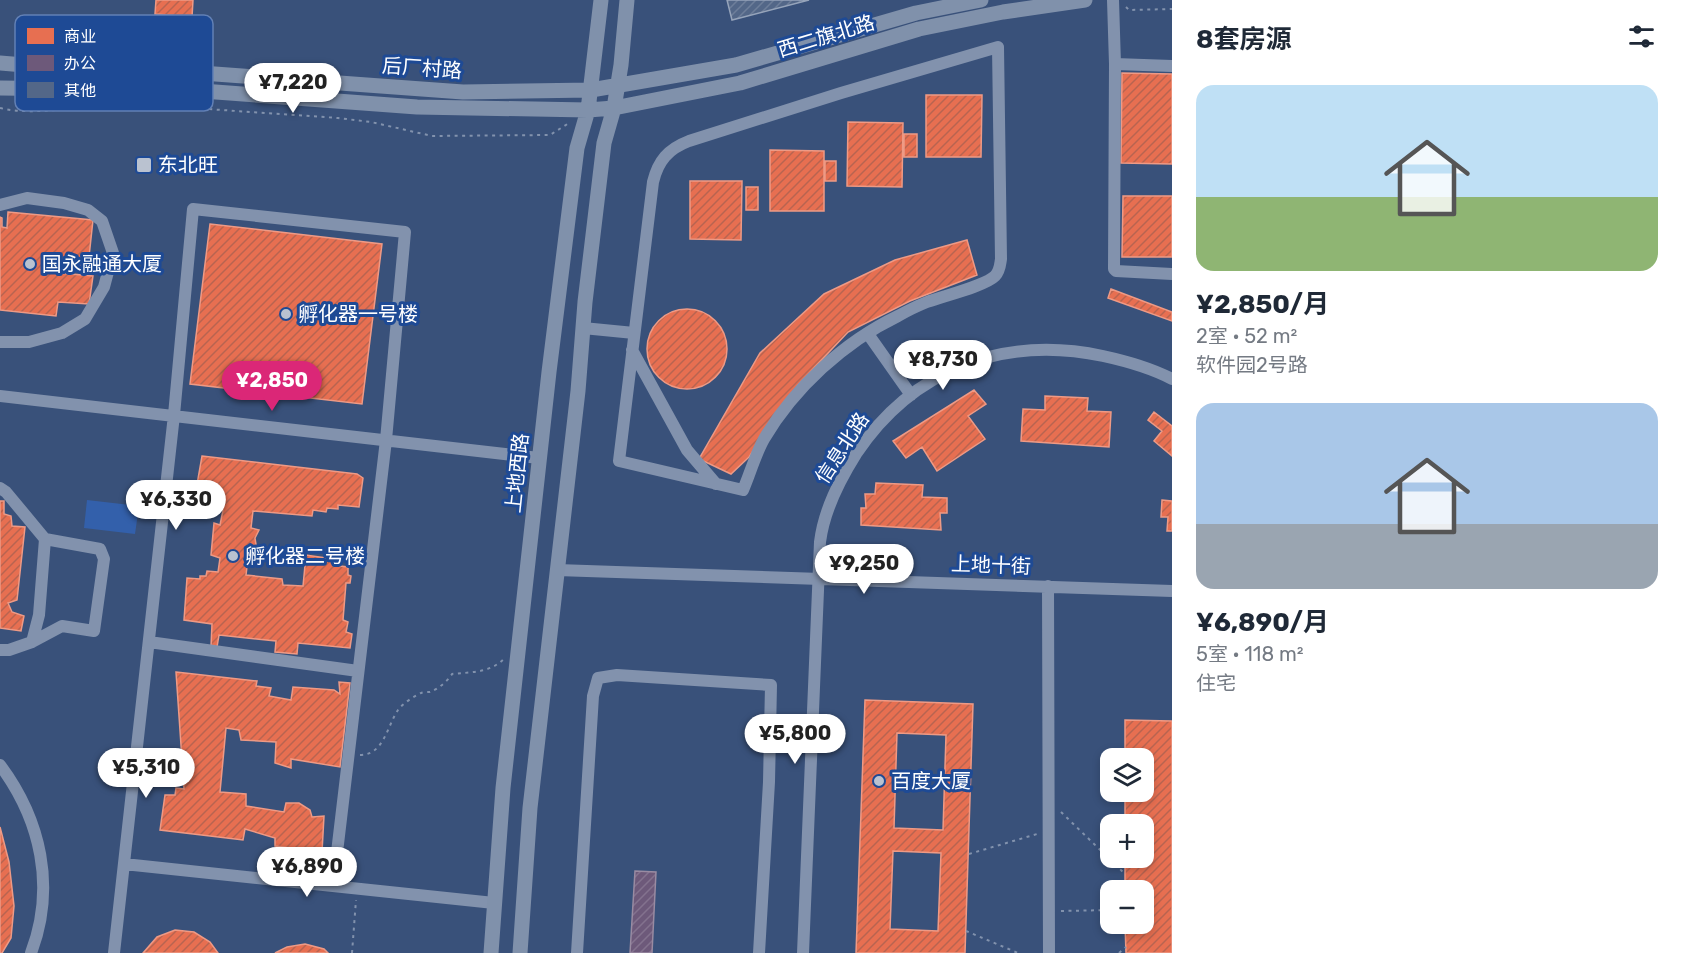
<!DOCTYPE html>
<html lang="zh">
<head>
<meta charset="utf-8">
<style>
  :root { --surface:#fff; --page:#f2f2f3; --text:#1f2937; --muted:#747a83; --accent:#db2777 }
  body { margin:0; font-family:Rubik,"Noto Sans SC",sans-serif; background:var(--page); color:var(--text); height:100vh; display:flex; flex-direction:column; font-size:22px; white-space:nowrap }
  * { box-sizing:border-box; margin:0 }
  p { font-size:20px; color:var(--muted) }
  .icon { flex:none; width:33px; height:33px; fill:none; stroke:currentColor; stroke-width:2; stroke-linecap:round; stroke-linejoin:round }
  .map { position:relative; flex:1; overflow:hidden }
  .details { display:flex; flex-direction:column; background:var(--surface); width:510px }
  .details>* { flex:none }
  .tools { position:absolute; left:1100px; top:748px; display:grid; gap:12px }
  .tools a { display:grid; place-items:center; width:54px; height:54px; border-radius:12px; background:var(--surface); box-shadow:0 3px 9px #0003; font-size:30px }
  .price { position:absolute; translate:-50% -51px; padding:0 14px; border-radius:21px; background:#fff; color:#222; font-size:20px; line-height:39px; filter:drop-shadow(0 2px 3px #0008) }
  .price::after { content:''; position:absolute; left:50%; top:36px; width:18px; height:14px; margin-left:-9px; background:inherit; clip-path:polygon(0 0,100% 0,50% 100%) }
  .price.active { background:var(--accent); color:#fff }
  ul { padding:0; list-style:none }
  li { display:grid; align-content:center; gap:12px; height:318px; padding:0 24px }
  li span { display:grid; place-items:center; height:186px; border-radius:18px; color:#555 }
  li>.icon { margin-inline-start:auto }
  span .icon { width:108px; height:108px; fill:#fffc; stroke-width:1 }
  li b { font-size:26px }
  h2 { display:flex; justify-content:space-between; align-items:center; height:72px; padding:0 24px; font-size:26px }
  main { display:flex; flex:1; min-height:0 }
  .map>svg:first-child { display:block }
</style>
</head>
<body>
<main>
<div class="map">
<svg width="1172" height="953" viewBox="0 0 1172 953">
  <defs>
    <pattern id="shops-hatch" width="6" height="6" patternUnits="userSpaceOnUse" patternTransform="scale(1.5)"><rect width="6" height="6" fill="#e76f51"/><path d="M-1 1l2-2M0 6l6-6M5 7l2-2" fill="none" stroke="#b86450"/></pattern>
    <pattern id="offices-hatch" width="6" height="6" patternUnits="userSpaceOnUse" patternTransform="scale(1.5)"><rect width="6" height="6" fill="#6d597a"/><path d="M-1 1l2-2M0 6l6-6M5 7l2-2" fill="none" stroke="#83728e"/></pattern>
    <pattern id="building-hatch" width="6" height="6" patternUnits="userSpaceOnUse" patternTransform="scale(1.5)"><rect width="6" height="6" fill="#536788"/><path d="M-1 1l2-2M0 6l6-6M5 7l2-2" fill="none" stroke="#6d7e9a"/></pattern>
  </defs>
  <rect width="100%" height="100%" fill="#39517a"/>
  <path fill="#3360ab" d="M 87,500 L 139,506 L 135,534 L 84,528 Z"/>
  <path fill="url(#shops-hatch)" stroke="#ee9a85" stroke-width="1.5" fill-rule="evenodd" d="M 156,0 L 193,0 L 192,17 L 155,14 Z
    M 1122,73 L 1172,74 L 1172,164 L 1121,163 Z
    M 926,95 L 982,95 L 981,157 L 926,157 Z
    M 848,122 L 903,123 L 902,187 L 847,186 Z
    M 904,134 L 917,134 L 917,157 L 904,157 Z
    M 770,150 L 824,151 L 824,211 L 770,211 Z
    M 825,161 L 836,161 L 836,181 L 825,181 Z
    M 690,181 L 742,181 L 741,240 L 690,239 Z
    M 746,187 L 758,187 L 758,210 L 746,210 Z
    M 1123,196 L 1172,196 L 1172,257 L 1122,257 Z
    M 8,212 L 93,220 L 88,266 L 61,262 L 60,273 L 93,276 L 89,304 L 58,302 L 56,316 L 0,310 L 0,217 L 2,218 L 2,227 L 7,228 Z
    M 210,224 L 382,244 L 362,404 L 190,384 Z
    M 967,240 L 977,275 L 910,301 L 848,332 L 798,385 L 749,457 L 731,474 L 699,459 L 760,353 L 824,294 L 895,260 Z
    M 1111,289 L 1172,312 L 1172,321 L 1108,298 Z
    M647 349a40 40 0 1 1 80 0a40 40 0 1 1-80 0Z
    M 974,390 L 986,404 L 968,416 L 985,439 L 937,471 L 922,447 L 906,458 L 893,441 Z
    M 1045,396 L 1088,398 L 1087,411 L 1111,412 L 1109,447 L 1021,441 L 1023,409 L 1045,410 Z
    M 1154,412 L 1172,426 L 1172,456 L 1154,441 L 1162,431 L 1148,420 Z
    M 202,456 L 357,474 L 363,478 L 359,507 L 338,505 L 338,509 L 327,508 L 326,512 L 313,510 L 312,516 L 253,511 L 251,528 L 259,530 L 255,538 L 257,551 L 248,559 L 246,575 L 282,579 L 283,585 L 303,586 L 306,555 L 340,560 L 340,566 L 348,567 L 348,575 L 351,576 L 350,583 L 346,583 L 343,620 L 348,622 L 346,632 L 352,634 L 350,648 L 298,643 L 297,654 L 275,652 L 276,641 L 219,635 L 217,647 L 211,647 L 212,624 L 184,620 L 187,578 L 200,579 L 200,576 L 206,576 L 207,571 L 218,572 L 220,558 L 211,555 L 214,523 L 220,525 L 223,510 L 193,507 Z
    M 876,483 L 923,485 L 922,497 L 947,498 L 947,513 L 940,513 L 941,530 L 861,525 L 861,508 L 866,508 L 865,494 L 875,494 Z
    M 1162,500 L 1172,501 L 1172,531 L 1167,531 L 1168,517 L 1161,517 Z
    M 0,501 L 4,501 L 4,514 L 11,516 L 12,526 L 25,527 L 17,600 L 8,603 L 12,612 L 24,616 L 21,631 L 0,628 Z
    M 176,672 L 257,681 L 256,686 L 271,688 L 269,696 L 291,700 L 293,687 L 334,690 L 340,694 L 339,682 L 350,683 L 340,767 L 291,759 L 291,768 L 275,763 L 276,742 L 241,740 L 239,730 L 226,728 L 220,792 L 246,794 L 246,806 L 284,812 L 286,803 L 299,803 L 310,810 L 312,817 L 324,816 L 322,852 L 275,846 L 275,838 L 245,829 L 243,840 L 160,830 L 165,795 L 175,795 L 176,788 L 184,789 Z
    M 865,700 L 973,704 L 965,953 L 856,953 ZM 897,733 L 946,735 L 943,830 L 894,828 ZM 893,851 L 941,853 L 938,931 L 890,929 Z
    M 1125,720 L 1172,721 L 1172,953 L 1126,953 L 1125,924 L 1143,924 L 1143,891 L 1125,891 L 1125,858 L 1143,858 L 1143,825 L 1125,825 L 1125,792 L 1143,792 L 1143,759 L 1125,759 Z
    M 0,827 L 9,862 L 14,906 L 11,938 L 2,953 L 0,953 Z
    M 175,930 L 194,932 L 210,942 L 218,953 L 143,953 L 157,937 Z
    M 305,944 L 324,949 L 328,953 L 275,953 L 287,947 Z"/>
  <path fill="url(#offices-hatch)" stroke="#998ba2" stroke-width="1.5" d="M 635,871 L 656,872 L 652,953 L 630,953 Z"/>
  <path fill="url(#building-hatch)" stroke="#96a4ba" stroke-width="1.5" d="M 727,0 L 809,0 L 732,20 Z"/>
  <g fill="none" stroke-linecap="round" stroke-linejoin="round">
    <path stroke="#8292ad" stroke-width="2" stroke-dasharray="3 4.5" stroke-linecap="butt" d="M 1126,7 L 1129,10 L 1172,9
      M 0,108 C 43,118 91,101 135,104 L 338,118 L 371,122 L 432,136 L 550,135 L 569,123
      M 360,755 C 384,755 387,726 398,710 C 402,704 414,696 421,693 C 423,692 429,692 430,692 C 438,689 448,681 452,674 C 472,672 490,673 505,658
      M 1061,812 L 1125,874
      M 969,854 L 1037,834
      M 1061,911 L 1110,910
      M 966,931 L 1018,953
      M 352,953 L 356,900
      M 1119,953 L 1126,947"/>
    <path stroke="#8292ad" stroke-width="12" d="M 1113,0 L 1115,64 L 1114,269 L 1116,271 L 1172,274
      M 998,47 L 1001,259 C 1000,265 1000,271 995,276 C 985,286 943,296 927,302 C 917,306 907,311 898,316 C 844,342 794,388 764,439 C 755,455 750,474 743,490 L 619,461 L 653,182 C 658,161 668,149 689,141 L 841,93 Z
      M 1115,64 L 1172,66
      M 0,205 L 27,198 L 64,203 L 88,210 L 102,221 L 113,253 L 104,287 L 85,319 L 62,333 L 29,342 L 0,342
      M 583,328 L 634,333
      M 868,334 L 911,395
      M 632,350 L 687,450 L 716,484
      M 0,396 L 539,458
      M 0,488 L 6,492 L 45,539 L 100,549 L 104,559 L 94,631 L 62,626 L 32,642 L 9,650 L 0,650
      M 557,570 L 1172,591
      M 1048,586 L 1049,953
      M 32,642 L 39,615 L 45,539
      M 149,642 L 358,671
      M 0,765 C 41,820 56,887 31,953
      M 124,864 L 494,903
      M 114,953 L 174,415 L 193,209 L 405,232 L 386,440 L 333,886
      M 577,953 L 593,696 L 598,678 L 617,675 L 771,685 L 769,782 L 759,953
      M 803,953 L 820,542 C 824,510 839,481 856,454 C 913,369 1003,335 1103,356 C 1126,361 1151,368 1172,379"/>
    <path stroke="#8091ab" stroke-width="15" d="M 0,63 L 36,66 L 120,67 L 463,92 L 591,90 L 736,65 L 916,13 L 981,0
      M 0,88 L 77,89 L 135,86 L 417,107 L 588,110 L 614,108 L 740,83 L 919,29 L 1003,12 L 1085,0
      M 491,953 L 503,788 L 549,372 L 577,148 L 588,110 L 601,0
      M 520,953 L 530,808 L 578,391 L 585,302 L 604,143 L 614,108 L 621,65 L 627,0"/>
  </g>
  <g fill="#bac2d0" stroke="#1e4a95" stroke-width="2">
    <rect x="136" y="157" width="16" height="16" rx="3"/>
    <circle cx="30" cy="264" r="6"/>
    <circle cx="286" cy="314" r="6"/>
    <circle cx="233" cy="556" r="6"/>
    <circle cx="879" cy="781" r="6"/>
  </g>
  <g text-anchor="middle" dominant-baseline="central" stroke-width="6" stroke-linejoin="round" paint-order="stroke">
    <g font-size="20" fill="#fff" stroke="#1e4a95">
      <text transform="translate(826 36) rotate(-17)">西二旗北路</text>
      <text transform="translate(422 68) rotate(4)">后厂村路</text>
      <text transform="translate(842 448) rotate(-57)">信息北路</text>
      <text transform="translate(517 473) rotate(-84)">上地西路</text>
      <text transform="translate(991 565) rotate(2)">上地十街</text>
    </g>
    <g font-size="20" fill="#fff" stroke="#1e4a95" text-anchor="start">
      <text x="158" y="165">东北旺</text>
      <text x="42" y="264">国永融通大厦</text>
      <text x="298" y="314">孵化器一号楼</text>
      <text x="245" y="556">孵化器二号楼</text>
      <text x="891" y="781">百度大厦</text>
    </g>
  </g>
  <rect x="15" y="15" width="198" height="96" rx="9" fill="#1e4a95" stroke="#6280b5" stroke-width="1.5"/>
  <rect x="27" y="28" width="27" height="16" fill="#e76f51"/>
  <rect x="27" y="55" width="27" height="16" fill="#6d597a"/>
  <rect x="27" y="82" width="27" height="16" fill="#536788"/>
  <g font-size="16" fill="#fff">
    <text x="64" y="42">商业</text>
    <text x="64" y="69">办公</text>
    <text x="64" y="96">其他</text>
  </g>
</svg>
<div class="tools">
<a><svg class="icon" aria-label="layers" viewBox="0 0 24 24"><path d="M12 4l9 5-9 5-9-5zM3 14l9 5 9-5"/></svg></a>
<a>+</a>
<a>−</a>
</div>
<b class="price" style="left:293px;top:114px">¥7,220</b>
<b class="price" style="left:943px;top:391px">¥8,730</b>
<b class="price active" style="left:272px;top:412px">¥2,850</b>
<b class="price" style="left:176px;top:531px">¥6,330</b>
<b class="price" style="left:864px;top:595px">¥9,250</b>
<b class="price" style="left:795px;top:765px">¥5,800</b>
<b class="price" style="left:146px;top:799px">¥5,310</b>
<b class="price" style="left:307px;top:898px">¥6,890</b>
</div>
<section class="details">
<h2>8套房源<svg class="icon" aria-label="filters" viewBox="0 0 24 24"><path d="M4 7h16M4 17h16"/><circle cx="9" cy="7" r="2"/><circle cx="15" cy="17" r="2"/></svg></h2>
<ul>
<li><span style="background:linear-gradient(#bfe0f5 60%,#8fb573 0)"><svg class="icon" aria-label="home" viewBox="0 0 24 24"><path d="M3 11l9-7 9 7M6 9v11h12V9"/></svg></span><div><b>¥2,850/月</b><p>2室 · 52 m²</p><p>软件园2号路</p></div></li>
<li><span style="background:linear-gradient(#a9c7e8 65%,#9aa5b1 0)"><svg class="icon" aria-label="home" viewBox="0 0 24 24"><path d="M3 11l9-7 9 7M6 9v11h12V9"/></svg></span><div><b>¥6,890/月</b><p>5室 · 118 m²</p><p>住宅</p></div></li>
</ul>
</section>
</main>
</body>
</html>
